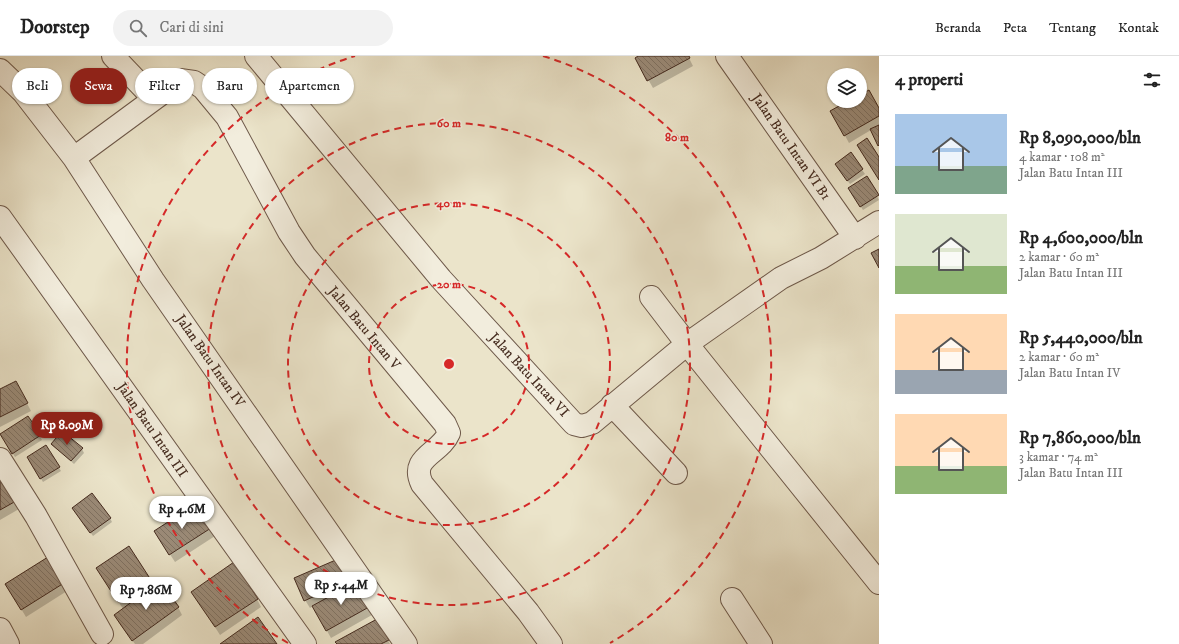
<!DOCTYPE html>
<html lang="id">
<head>
<meta charset="utf-8">
<style>
  :root { --surface:#fff; --page:#f2f2f2; --text:#222; --muted:#767676; --line:#e0e0e0; --accent:#8f2418 }
  body { margin:0; font-family:"IM FELL DW Pica",serif; background:var(--page); color:var(--text); height:100vh; display:flex; flex-direction:column; font-size:15px; white-space:nowrap }
  * { box-sizing:border-box; margin:0 }
  p { font-size:13px; color:var(--muted) }
  .icon { flex:none; width:22px; height:22px; fill:none; stroke:currentColor; stroke-width:2; stroke-linecap:round; stroke-linejoin:round }
  .map { position:relative; flex:1; overflow:hidden }
  .sheet { display:flex; flex-direction:column; background:var(--surface); width:300px }
  .sheet>* { flex:none }
  .top-card { position:absolute; left:12px; top:12px; width:380px; height:36px; display:flex; gap:8px }
  .controls { position:absolute; left:827px; top:12px; display:grid; gap:8px }
  .controls a { display:grid; place-items:center; width:40px; height:40px; border-radius:50%; background:var(--surface); box-shadow:0 1px 3px #0004; font-size:20px }
  .price { position:absolute; translate:-50% -34px; padding:0 9px; border-radius:14px; background:#fff; color:#222; font-size:13px; line-height:26px; filter:drop-shadow(0 1px 2px #0008) }
  .price::after { content:''; position:absolute; left:50%; top:24px; width:12px; height:9px; margin-left:-6px; background:inherit; clip-path:polygon(0 0,100% 0,50% 100%) }
  .price.current { background:var(--accent); color:#fff }
  ul { padding:0; list-style:none }
  li { display:flex; align-items:center; gap:12px; height:100px; padding:0 16px }
  li span { display:grid; place-items:center; flex:none; width:112px; height:80px; border-radius:0px; color:#555 }
  li>.icon { margin-inline-start:auto }
  span .icon { width:48px; height:48px; fill:#fffc; stroke-width:1 }
  li b { font-size:17px }
  h2 { display:flex; justify-content:space-between; align-items:center; height:48px; padding:0 16px; font-size:17px }
  .pill { padding:0 14px; border-radius:18px; background:var(--surface); box-shadow:0 1px 3px #0004; font-size:14px; line-height:36px }
  .pill.current { background:var(--accent); color:#fff }
  header { display:flex; align-items:center; gap:24px; box-sizing:border-box; height:56px; padding:0 20px; background:var(--surface); border-bottom:1px solid var(--line) }
  header strong { font-size:19px }
  nav { display:flex; gap:22px; margin-inline-start:auto; font-size:14px }
  .search { width:280px; height:36px; background:var(--page); display:flex; align-items:center; gap:10px; box-sizing:border-box; padding:0 14px; border-radius:22px; color:var(--muted); font-size:15px }
  main { display:flex; flex:1; min-height:0 }
  .map>svg:first-child { display:block }
</style>
</head>
<body>
<header>
<strong>Doorstep</strong>
<div class="search"><svg class="icon" aria-label="search" viewBox="0 0 24 24"><circle cx="10" cy="10" r="6"/><path d="M15 15l6 6"/></svg>Cari di sini</div>
<nav><a>Beranda</a><a>Peta</a><a>Tentang</a><a>Kontak</a></nav>
</header>
<main>
<div class="map">
<svg width="879" height="588" viewBox="0 0 879 588">
  <defs>
    <pattern id="building-back-hatch" width="6" height="6" patternUnits="userSpaceOnUse"><rect width="6" height="6" fill="#9b8b78"/><path d="M-1 5l2 2M0 0l6 6M5-1l2 2" fill="none" stroke="#807262"/></pattern>
  </defs>
  <rect width="100%" height="100%" fill="#ebe4ca"/>
  <filter id="stains"><feTurbulence type="fractalNoise" baseFrequency=".005" numOctaves="4"/><feColorMatrix values="0 0 0 0 .2 0 0 0 0 .09 0 0 0 0 .02 0 0 0 .5 -.17"/></filter>
  <radialGradient id="worn" r=".72"><stop offset=".6" stop-color="#630" stop-opacity="0"/><stop offset="1" stop-color="#630" stop-opacity=".3"/></radialGradient>
  <path fill="#0003" d="M 640,0 L 688,0 L 693,10 L 653,32 L 636,2 Z
    M 860,40 L 879,54 L 879,90 L 871,74 L 849,87 L 832,56 L 850,45 L 860,45 Z
    M 851,98 L 865,118 L 850,128 L 838,112 Z
    M 867,122 L 879,144 L 863,154 L 849,133 Z
    M 0,334 L 20,334 L 31,355 L 0,371 Z
    M 28,361 L 42,384 L 15,401 L 1,379 Z
    M 52,388 L 82,393 L 84,397 L 74,408 Z
    M 46,391 L 61,415 L 43,426 L 28,402 Z
    M 0,420 L 19,453 L 0,464 Z
    M 196,450 L 215,480 L 175,506 L 160,483 Z
    M 75,456 L 110,462 L 112,466 L 93,480 Z
    M 129,492 L 154,531 L 178,551 L 182,559 L 143,588 L 135,588 L 119,567 L 115,559 L 123,553 L 102,520 Z
    M 48,503 L 67,535 L 26,561 L 11,536 Z
    M 342,512 L 350,530 L 355,528 L 372,559 L 331,582 L 313,550 L 310,552 L 305,544 Z
    M 197,543 L 257,543 L 261,551 L 220,579 Z
    M 377,565 L 390,588 L 338,588 Z"/>
  <path fill="url(#building-back-hatch)" stroke="#452b1f" d="M 638,0 L 689,0 L 690,2 L 647,25 L 635,2 Z
    M 869,34 L 879,52 L 879,60 L 844,80 L 830,55 L 848,45 L 860,45 L 860,39 Z
    M 879,69 L 879,89 L 878,90 L 870,73 Z
    M 867,82 L 879,101 L 879,124 L 857,89 Z
    M 851,96 L 863,113 L 847,125 L 835,108 Z
    M 867,120 L 879,139 L 860,151 L 848,132 Z
    M 879,193 L 879,212 L 871,197 Z
    M 16,325 L 28,347 L 0,361 L 0,333 Z
    M 28,360 L 41,379 L 12,398 L 0,378 Z
    M 62,375 L 83,392 L 71,405 L 51,388 Z
    M 46,389 L 60,411 L 40,423 L 27,401 Z
    M 0,418 L 16,445 L 0,454 Z
    M 92,437 L 111,462 L 90,477 L 72,452 Z
    M 196,448 L 211,472 L 169,499 L 154,475 Z
    M 129,490 L 151,524 L 118,546 L 96,512 Z
    M 48,501 L 64,527 L 21,554 L 5,528 Z
    M 338,503 L 348,525 L 304,545 L 294,522 Z
    M 234,506 L 258,543 L 215,571 L 191,536 Z
    M 160,525 L 179,551 L 132,585 L 114,559 Z
    M 356,526 L 369,551 L 326,575 L 312,550 Z
    M 258,561 L 277,588 L 220,588 Z
    M 377,563 L 389,584 L 381,588 L 337,588 L 335,586 Z"/>
  <g fill="none" stroke-linecap="round" stroke-linejoin="round">
    <defs>
      <path id="street" d="M 113,0 L 154,43
        M 256,0 L 441,223 L 574,368 L 582,370 L 592,367 L 687,288 L 879,527
        M 727,0 L 855,182
        M 0,14 L 23,36 L 74,102
        M 0,161 L 305,588
        M 651,241 L 687,288 L 781,222 L 821,202 L 879,166
        M 612,349 L 676,417
        M 0,403 L 36,460 L 102,578
        M 732,543 L 761,588
        M 0,573 L 8,588
        M 406,588 L 153,224 L 74,102 L 180,24 L 194,26 L 203,32 L 227,61 L 289,176 L 305,200 L 445,368 L 449,377 C 440,398 409,401 422,428 L 528,556 L 551,588"/>
    </defs>
    <use href="#street" stroke="#6e594a" stroke-width="24"/>
    <use href="#street" stroke="#f2eddd" stroke-width="22"/>
  </g>
  <g fill="none" stroke="#d62828" stroke-width="2" stroke-dasharray="7 5">
    <circle cx="449" cy="308" r="80"/>
    <circle cx="449" cy="308" r="161"/>
    <circle cx="449" cy="308" r="241"/>
    <path d="M288 587A322 322 0 0 1 355 0M543 0A322 322 0 0 1 610 587"/>
  </g>
  <g text-anchor="middle" dominant-baseline="central" stroke-width="3" stroke-linejoin="round" paint-order="stroke">
    <g font-size="14" fill="#452b1f" stroke="#f2eddd">
      <text transform="translate(791 91) rotate(55)">Jalan Batu Intan VI B1</text>
      <text transform="translate(364 272) rotate(50)">Jalan Batu Intan V</text>
      <text transform="translate(210 305) rotate(55)">Jalan Batu Intan IV</text>
      <text transform="translate(529 319) rotate(47)">Jalan Batu Intan VI</text>
      <text transform="translate(152 374) rotate(55)">Jalan Batu Intan III</text>
    </g>
  </g>
  <circle cx="449" cy="308" r="6" fill="#d62828" stroke="#f2eddd" stroke-width="2"/>
  <g font-size="12" text-anchor="middle" font-weight="bold" fill="#d62828" stroke="#f2eddd" stroke-width="3" stroke-linejoin="round" paint-order="stroke">
    <text x="449" y="71">60 m</text>
    <text x="677" y="85">80 m</text>
    <text x="449" y="151">40 m</text>
    <text x="449" y="232">20 m</text>
  </g>
  <rect width="100%" height="100%" filter="url(#stains)"/>
  <rect width="100%" height="100%" fill="url(#worn)"/>
</svg>
<div class="controls">
<a><svg class="icon" aria-label="layers" viewBox="0 0 24 24"><path d="M12 4l9 5-9 5-9-5zM3 14l9 5 9-5"/></svg></a>
</div>
<b class="price current" style="left:67px;top:390px">Rp 8.09M</b>
<b class="price" style="left:182px;top:474px">Rp 4.6M</b>
<b class="price" style="left:341px;top:550px">Rp 5.44M</b>
<b class="price" style="left:146px;top:555px">Rp 7.86M</b>
<div class="top-card">
<a class="pill">Beli</a>
<a class="pill current">Sewa</a>
<a class="pill">Filter</a>
<a class="pill">Baru</a>
<a class="pill">Apartemen</a>
</div>
</div>
<section class="sheet">
<h2>4 properti<svg class="icon" aria-label="filters" viewBox="0 0 24 24"><path d="M4 7h16M4 17h16"/><circle cx="9" cy="7" r="2"/><circle cx="15" cy="17" r="2"/></svg></h2>
<ul>
<li><span style="background:linear-gradient(#a9c7e8 65%,#7fa58c 0)"><svg class="icon" aria-label="home" viewBox="0 0 24 24"><path d="M3 11l9-7 9 7M6 9v11h12V9"/></svg></span><div><b>Rp 8,090,000/bln</b><p>4 kamar · 108 m²</p><p>Jalan Batu Intan III</p></div></li>
<li><span style="background:linear-gradient(#dfe7d0 65%,#8fb573 0)"><svg class="icon" aria-label="home" viewBox="0 0 24 24"><path d="M3 11l9-7 9 7M6 9v11h12V9"/></svg></span><div><b>Rp 4,600,000/bln</b><p>2 kamar · 60 m²</p><p>Jalan Batu Intan III</p></div></li>
<li><span style="background:linear-gradient(#ffd9b3 70%,#9aa5b1 0)"><svg class="icon" aria-label="home" viewBox="0 0 24 24"><path d="M3 11l9-7 9 7M6 9v11h12V9"/></svg></span><div><b>Rp 5,440,000/bln</b><p>2 kamar · 60 m²</p><p>Jalan Batu Intan IV</p></div></li>
<li><span style="background:linear-gradient(#ffd9b3 65%,#8fb573 0)"><svg class="icon" aria-label="home" viewBox="0 0 24 24"><path d="M3 11l9-7 9 7M6 9v11h12V9"/></svg></span><div><b>Rp 7,860,000/bln</b><p>3 kamar · 74 m²</p><p>Jalan Batu Intan III</p></div></li>
</ul>
</section>
</main>
</body>
</html>
